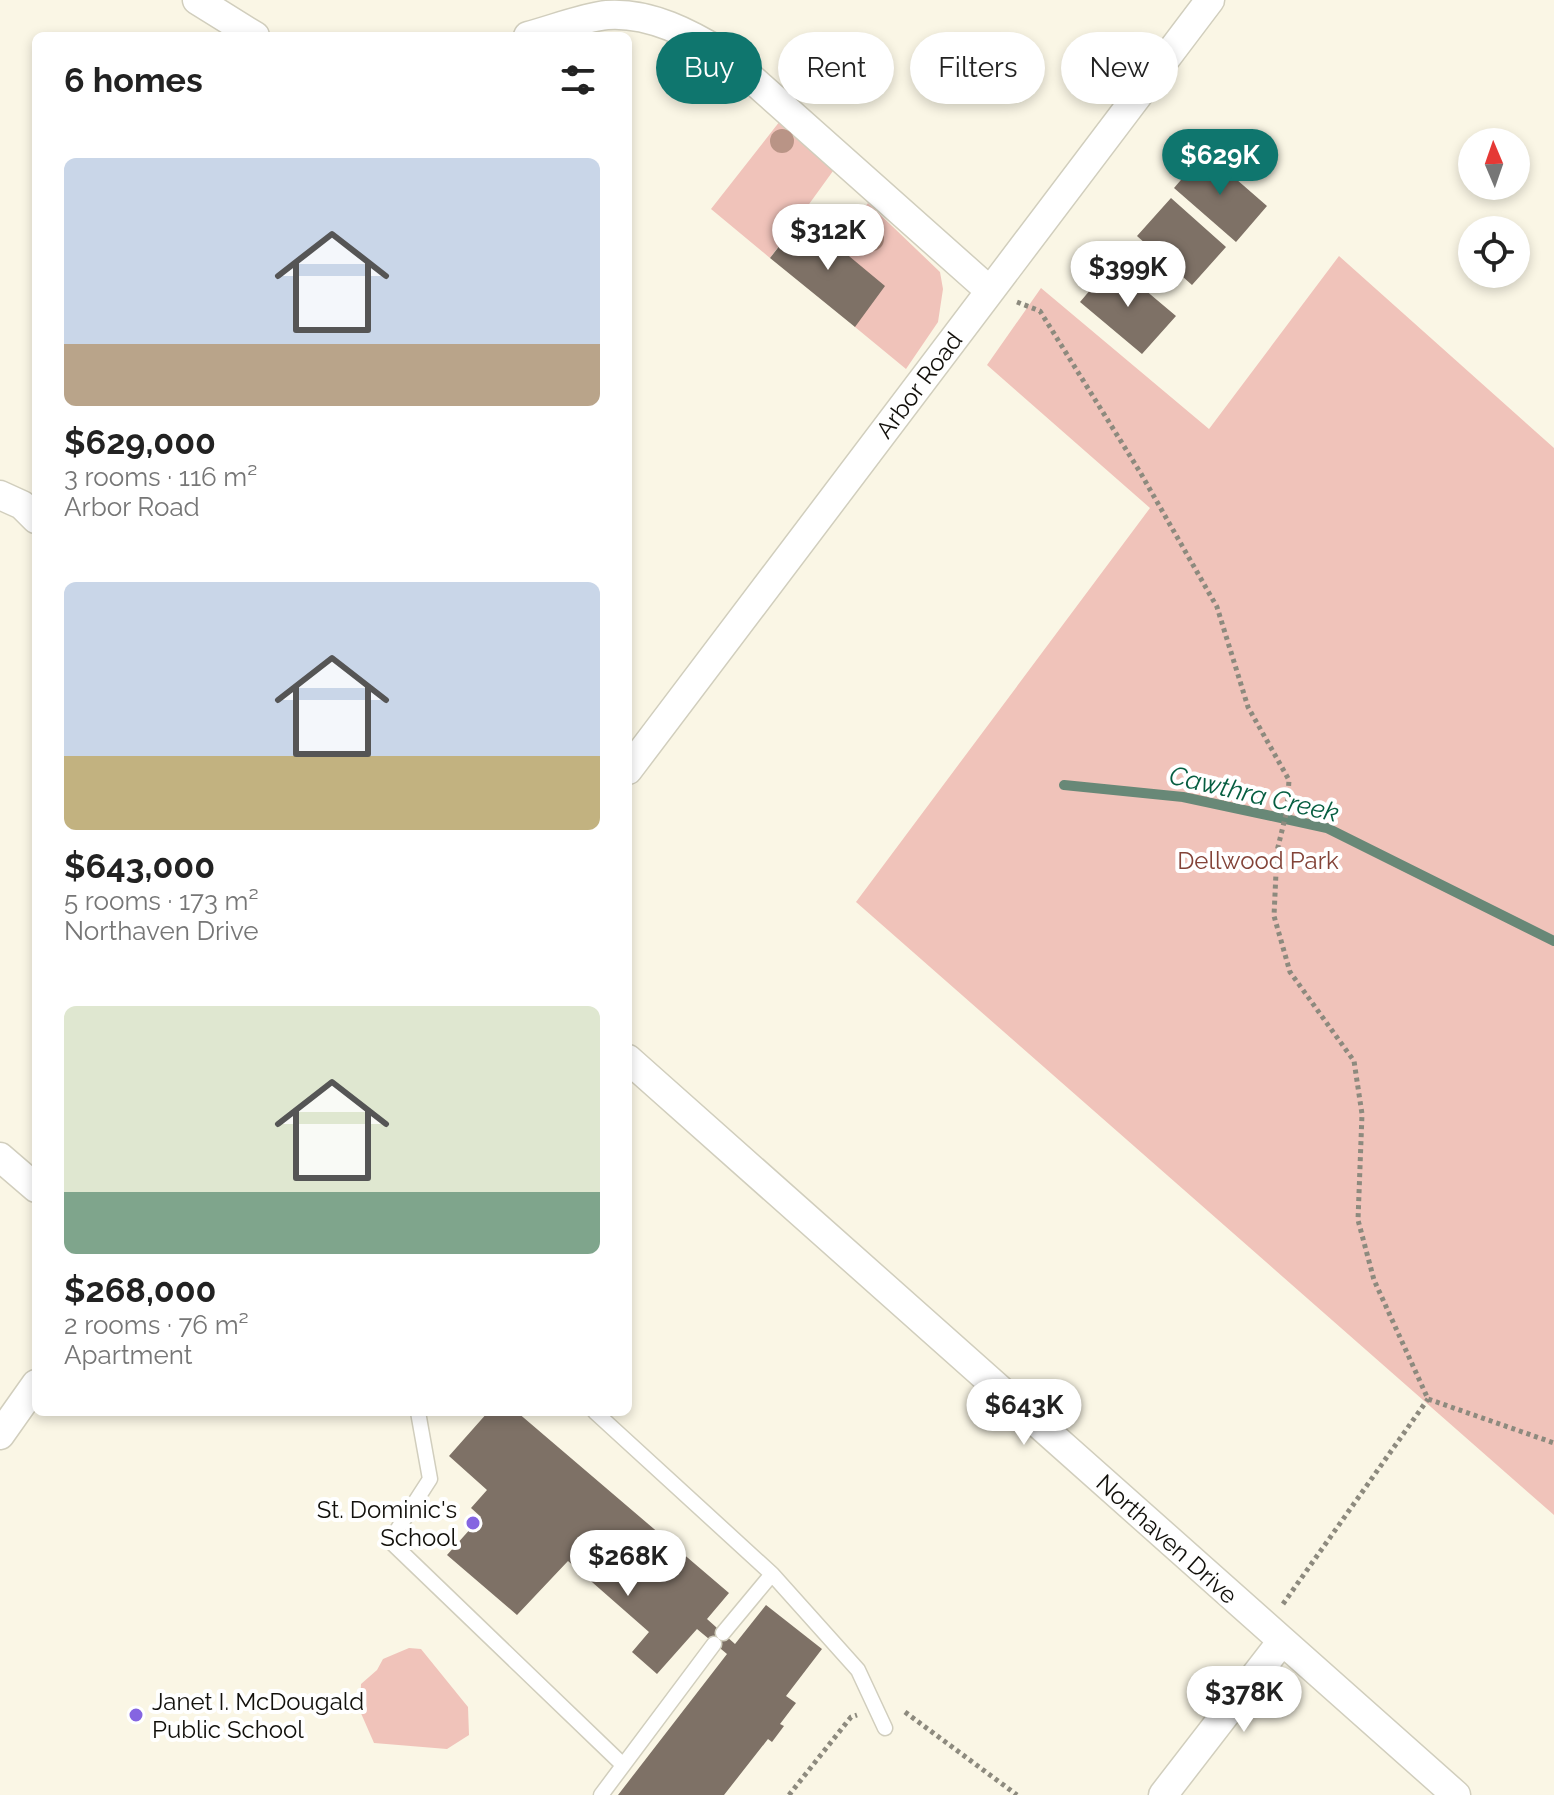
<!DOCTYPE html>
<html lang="en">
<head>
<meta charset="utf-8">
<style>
  :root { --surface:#fff; --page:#f2f2f2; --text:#222; --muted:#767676; --accent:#0f766e }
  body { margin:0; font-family:Raleway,sans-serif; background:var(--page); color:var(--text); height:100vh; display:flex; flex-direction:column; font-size:30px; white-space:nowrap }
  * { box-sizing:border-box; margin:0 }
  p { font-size:26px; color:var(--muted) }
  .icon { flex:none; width:44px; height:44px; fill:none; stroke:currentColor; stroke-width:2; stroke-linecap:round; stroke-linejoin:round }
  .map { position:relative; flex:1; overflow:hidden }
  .sheet { position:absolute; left:32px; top:32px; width:600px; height:1384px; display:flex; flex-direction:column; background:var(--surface); border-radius:12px; box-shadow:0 4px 12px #0003 }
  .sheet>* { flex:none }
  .hud { position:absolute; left:656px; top:32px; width:760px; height:72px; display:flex; gap:16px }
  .needle { width:52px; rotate:358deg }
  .tools { position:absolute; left:1458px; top:128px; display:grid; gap:16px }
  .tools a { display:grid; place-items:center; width:72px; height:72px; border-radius:50%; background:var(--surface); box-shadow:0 4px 12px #0003; font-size:40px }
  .price { position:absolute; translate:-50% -68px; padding:0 18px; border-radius:28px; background:#fff; color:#222; font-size:26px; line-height:52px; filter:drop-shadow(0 2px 4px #0008) }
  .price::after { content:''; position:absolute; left:50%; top:48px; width:24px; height:18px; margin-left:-12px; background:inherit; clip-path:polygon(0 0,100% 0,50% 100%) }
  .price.current { background:var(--accent); color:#fff }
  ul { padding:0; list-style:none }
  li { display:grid; align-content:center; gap:16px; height:424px; padding:0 32px }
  li span { display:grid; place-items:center; height:248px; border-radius:12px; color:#555 }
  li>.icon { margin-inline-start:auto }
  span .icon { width:144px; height:144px; fill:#fffc; stroke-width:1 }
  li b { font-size:34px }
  h2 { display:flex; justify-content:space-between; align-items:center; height:96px; padding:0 32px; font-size:34px }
  .pill { padding:0 28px; border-radius:36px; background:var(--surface); box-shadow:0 4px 12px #0003; font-size:28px; line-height:72px }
  .pill.current { background:var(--accent); color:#fff }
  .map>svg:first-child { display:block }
</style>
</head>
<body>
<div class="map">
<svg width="1554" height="1795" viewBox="0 0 1554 1795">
  <rect width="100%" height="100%" fill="#faf6e5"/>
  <path fill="#f0c3ba" d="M 780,121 L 833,171 L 770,258 L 711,209 Z
    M 868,203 L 940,272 L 943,289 L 938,322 L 906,369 L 855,327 L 836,245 Z
    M 1339,256 L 1554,448 L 1554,1515 L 856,902 L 1150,508 L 987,365 L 1041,288 L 1209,429 Z
    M 409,1648 L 421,1649 L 468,1707 L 469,1735 L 447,1749 L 374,1743 L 360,1711 L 361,1684 L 377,1670 L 383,1659 Z"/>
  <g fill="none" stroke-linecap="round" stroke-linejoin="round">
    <path stroke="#688877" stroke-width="10" d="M 1064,785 L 1183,797 L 1327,828 L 1554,941"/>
  </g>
  <path fill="#7e7166" d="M 1205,152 L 1267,206 L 1236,242 L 1174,188 Z
    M 1171,198 L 1226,247 L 1192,285 L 1137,236 Z
    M 802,217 L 885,286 L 855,327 L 770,258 Z
    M 1113,263 L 1176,316 L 1142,354 L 1080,302 Z
    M 488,1412 L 517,1412 L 729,1593 L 707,1619 L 735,1644 L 766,1605 L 822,1649 L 786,1696 L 796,1703 L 780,1724 L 784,1726 L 772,1742 L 768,1739 L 724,1795 L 618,1795 L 727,1654 L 697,1629 L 657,1674 L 632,1652 L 649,1632 L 568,1561 L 517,1615 L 447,1555 L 481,1517 L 471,1508 L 487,1490 L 449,1456 Z"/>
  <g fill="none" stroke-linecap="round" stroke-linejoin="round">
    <defs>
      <path id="service" d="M 418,1412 L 430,1479 L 390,1541 L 623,1765
        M 595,1412 L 772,1574 L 723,1633
        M 772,1574 L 858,1670 L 885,1728
        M 601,1795 L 714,1644"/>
      <path id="minor" d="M 197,0 L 255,36
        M 528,36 C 551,30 585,17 607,15 C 650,12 691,34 725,55 L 990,291
        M 0,495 L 22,505 L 36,519
        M 628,770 L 1210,0
        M 628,1059 L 1456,1795
        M 0,1157 L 36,1188
        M 0,1435 L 36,1384
        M 1163,1795 L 1282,1641"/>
    </defs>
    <use href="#service" stroke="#d1cebd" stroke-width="17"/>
    <use href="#minor" stroke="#d1cebd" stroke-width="31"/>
    <path stroke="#8d8a7e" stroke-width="5" stroke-dasharray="4 4" stroke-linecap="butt" d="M 1017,302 L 1040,311 L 1140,472 L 1217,607 L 1248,707 L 1289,780 L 1287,810 L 1277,851 L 1274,916 L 1290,972 L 1354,1061 L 1362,1114 L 1358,1220 L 1374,1280 L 1428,1399 L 1554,1443
      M 1283,1604 L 1428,1399
      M 905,1712 L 1017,1795
      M 789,1795 L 851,1717 L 857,1715"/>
    <use href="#service" stroke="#fff" stroke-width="14"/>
    <use href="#minor" stroke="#fff" stroke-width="28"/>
  </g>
  <g fill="#b99486">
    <circle cx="782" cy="141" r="12"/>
    <circle cx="872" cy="239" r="12"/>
  </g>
  <g fill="#8565e1" stroke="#fff" stroke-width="3">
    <circle cx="473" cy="1523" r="8"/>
    <circle cx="136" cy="1715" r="8"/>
  </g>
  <g text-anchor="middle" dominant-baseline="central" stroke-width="8" stroke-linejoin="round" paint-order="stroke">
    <g font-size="24" fill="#12100b" stroke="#fff">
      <text transform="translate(919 385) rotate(-53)">Arbor Road</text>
      <text transform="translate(1167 1539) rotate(42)">Northaven Drive</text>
    </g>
    <g font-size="24" fill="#834338" stroke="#fff">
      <text x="1258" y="860">Dellwood Park</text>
    </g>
    <g font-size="24" fill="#12100b" stroke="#fff" text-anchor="end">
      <text x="457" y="1509">St. Dominic's<tspan x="457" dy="28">School</tspan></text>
      <text x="152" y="1701" text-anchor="start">Janet I. McDougald<tspan x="152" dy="28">Public School</tspan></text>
    </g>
    <g font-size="26" font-style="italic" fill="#065e41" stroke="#fff">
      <text transform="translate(1254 794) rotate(13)">Cawthra Creek</text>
    </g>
  </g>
</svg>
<div class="tools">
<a><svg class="needle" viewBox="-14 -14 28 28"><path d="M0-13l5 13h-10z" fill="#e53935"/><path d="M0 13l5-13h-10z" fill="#767676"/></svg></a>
<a><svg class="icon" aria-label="locate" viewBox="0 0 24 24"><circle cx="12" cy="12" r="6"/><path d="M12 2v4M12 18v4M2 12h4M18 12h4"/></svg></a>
</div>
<b class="price current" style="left:1220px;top:197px">$629K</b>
<b class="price" style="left:828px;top:272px">$312K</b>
<b class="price" style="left:1128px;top:309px">$399K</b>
<b class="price" style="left:1024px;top:1447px">$643K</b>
<b class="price" style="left:628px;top:1598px">$268K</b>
<b class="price" style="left:1244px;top:1734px">$378K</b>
<div class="hud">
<a class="pill current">Buy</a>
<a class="pill">Rent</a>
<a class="pill">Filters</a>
<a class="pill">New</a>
</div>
<section class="sheet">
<h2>6 homes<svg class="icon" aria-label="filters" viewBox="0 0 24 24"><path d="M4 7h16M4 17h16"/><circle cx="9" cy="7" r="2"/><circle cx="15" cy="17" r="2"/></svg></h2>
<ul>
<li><span style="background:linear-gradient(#c9d6e8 75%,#b9a48a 0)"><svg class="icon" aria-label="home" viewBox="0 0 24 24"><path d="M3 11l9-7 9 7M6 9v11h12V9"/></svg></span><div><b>$629,000</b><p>3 rooms · 116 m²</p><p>Arbor Road</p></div></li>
<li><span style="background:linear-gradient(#c9d6e8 70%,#c2b280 0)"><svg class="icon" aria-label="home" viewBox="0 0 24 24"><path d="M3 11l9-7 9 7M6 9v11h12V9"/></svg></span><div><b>$643,000</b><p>5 rooms · 173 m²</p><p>Northaven Drive</p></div></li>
<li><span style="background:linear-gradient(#dfe7d0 75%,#7fa58c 0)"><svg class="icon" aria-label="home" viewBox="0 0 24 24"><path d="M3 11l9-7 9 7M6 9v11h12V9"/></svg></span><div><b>$268,000</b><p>2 rooms · 76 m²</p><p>Apartment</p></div></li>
</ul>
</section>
</div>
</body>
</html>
